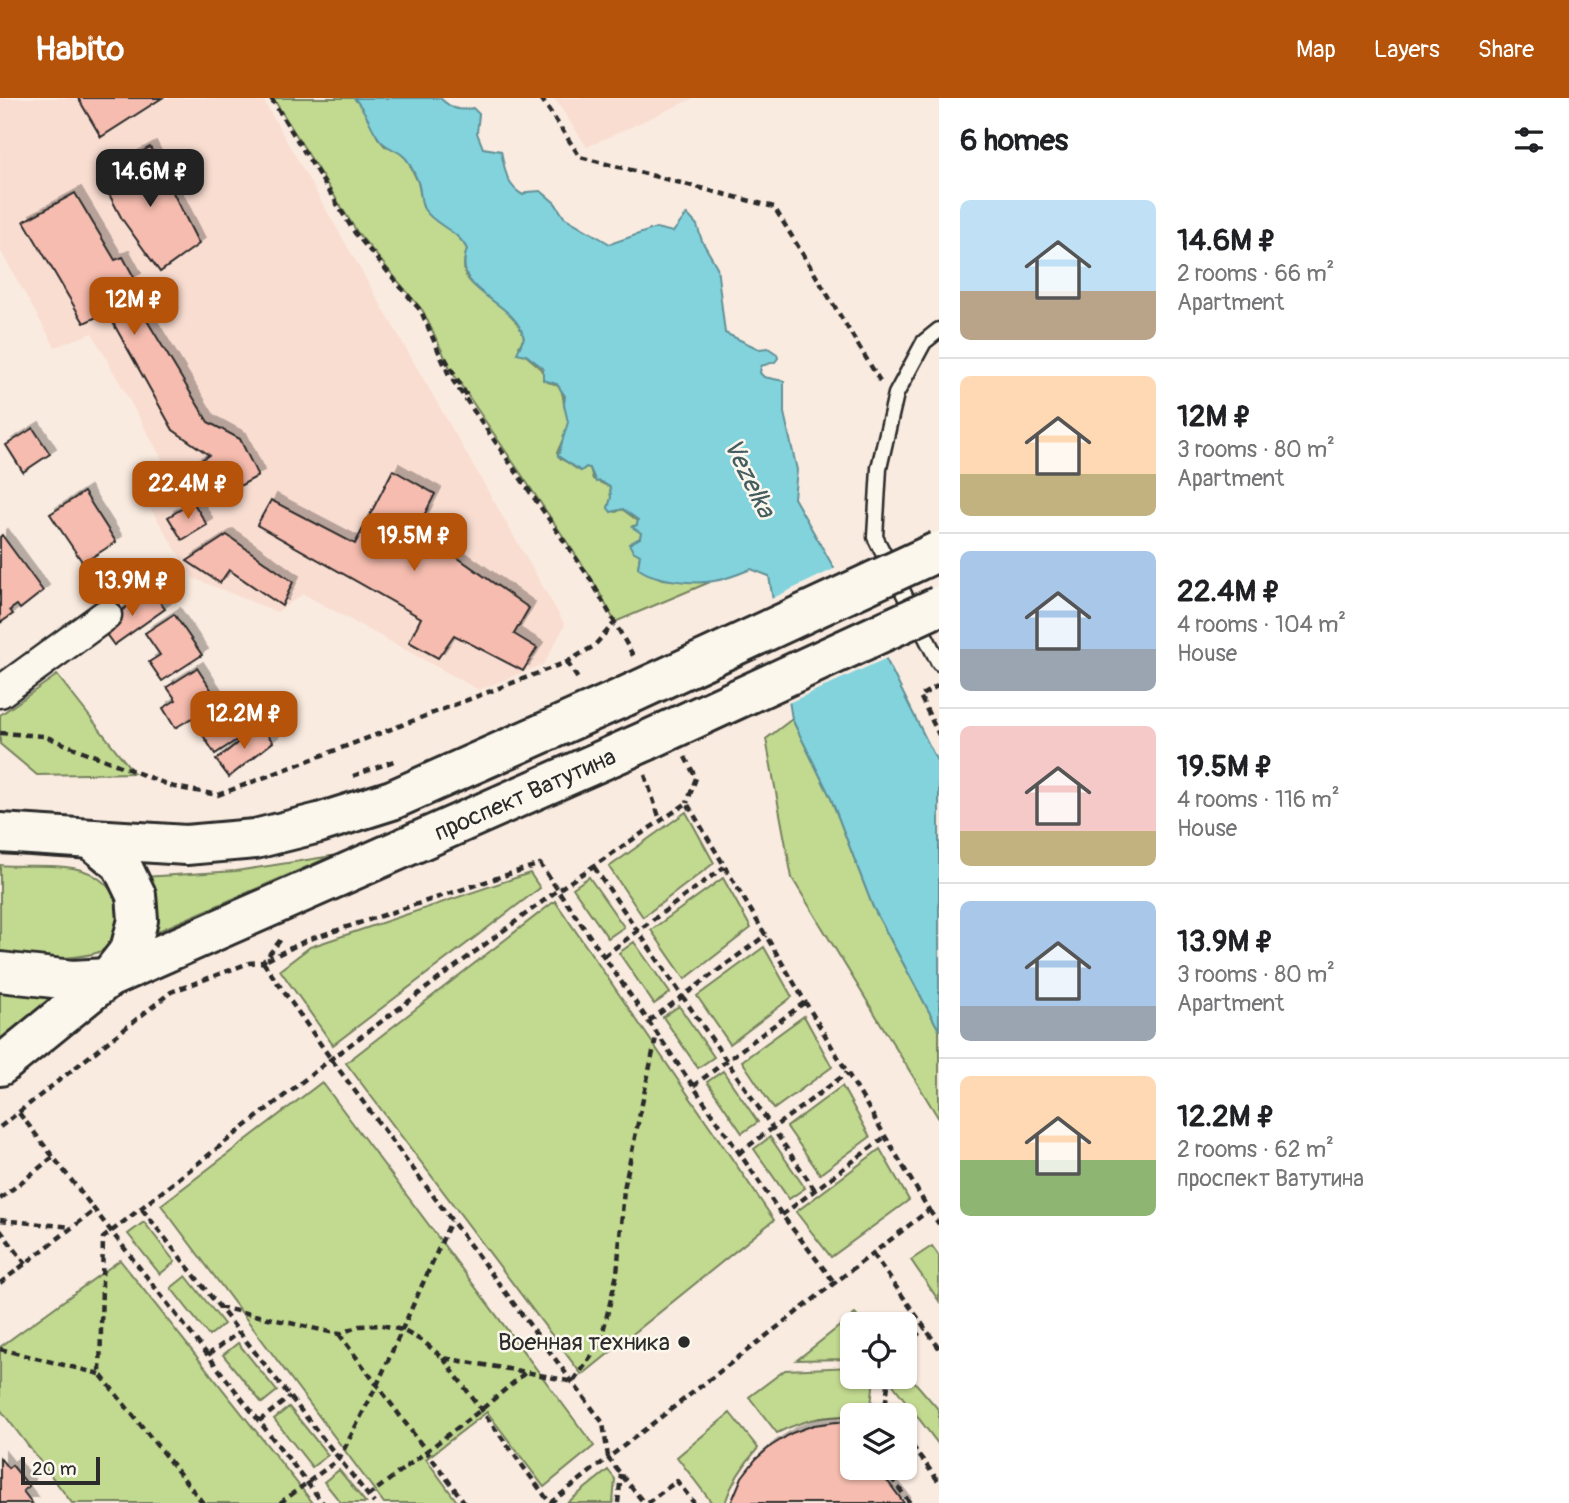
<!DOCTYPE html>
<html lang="en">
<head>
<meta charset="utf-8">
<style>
  :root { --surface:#fff; --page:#f2f2f2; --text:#202124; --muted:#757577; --line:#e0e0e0; --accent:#b45309 }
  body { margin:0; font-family:Pangolin,sans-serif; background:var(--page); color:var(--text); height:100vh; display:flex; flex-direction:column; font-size:26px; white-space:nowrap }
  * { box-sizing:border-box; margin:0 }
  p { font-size:23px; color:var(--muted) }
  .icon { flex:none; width:38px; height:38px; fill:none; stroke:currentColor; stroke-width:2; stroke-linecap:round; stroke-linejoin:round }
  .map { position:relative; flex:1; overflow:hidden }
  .drawer { display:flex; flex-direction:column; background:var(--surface); width:630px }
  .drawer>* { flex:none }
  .controls { position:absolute; left:840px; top:1214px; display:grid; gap:14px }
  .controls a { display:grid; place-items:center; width:77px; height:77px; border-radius:10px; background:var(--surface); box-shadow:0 2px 5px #0004; font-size:35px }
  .scale { position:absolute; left:21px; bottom:18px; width:79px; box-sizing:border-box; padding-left:7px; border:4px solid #2b2b2b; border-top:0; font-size:19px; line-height:24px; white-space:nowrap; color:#2b2b2b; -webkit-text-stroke:5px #fbf7ec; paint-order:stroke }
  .price { position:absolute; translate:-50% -60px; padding:0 16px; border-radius:14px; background:var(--accent); color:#fff; font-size:23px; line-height:46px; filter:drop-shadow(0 2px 4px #0008) }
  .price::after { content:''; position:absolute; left:50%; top:42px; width:21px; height:16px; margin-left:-10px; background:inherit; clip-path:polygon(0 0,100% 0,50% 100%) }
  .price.current { background:#222; color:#fff }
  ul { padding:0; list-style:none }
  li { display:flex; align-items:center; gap:21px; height:175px; padding:0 21px }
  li+li { border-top:2px solid var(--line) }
  li span { display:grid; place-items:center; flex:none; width:196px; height:140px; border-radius:10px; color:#555 }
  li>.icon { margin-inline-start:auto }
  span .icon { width:84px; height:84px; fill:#fffc; stroke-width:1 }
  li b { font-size:30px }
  h2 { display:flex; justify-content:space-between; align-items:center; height:84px; padding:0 21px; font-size:30px }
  header { display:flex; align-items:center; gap:42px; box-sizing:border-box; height:98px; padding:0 35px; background:var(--accent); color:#fff }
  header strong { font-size:33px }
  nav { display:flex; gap:38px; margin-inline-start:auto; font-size:24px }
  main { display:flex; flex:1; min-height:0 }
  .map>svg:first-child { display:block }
</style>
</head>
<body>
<header>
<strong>Habito</strong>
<nav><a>Map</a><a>Layers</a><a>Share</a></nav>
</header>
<main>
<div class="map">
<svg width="939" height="1405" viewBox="0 0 939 1405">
  <defs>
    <filter id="shadow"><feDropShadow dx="6" dy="-6" stdDeviation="0" flood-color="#0004"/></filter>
  </defs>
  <rect width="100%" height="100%" fill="#faebe0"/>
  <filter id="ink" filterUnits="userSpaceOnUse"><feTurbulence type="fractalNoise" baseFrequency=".0143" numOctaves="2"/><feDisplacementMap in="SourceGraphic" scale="14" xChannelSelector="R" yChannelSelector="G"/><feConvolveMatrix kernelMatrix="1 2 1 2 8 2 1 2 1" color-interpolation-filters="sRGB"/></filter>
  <g filter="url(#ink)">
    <path fill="#f9ddd1" d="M 0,0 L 262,0 L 565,527 L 544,566 L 479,592 L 303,496 L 277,514 L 193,480 L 146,403 L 172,379 L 92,235 L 55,249 L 0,152 Z
      M 554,0 L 694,0 L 587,49 Z"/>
    <path fill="#c2d990" stroke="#76825e" stroke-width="2" d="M 273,0 L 354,0 L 364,10 L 378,40 L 385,48 L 396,50 L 407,61 L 418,84 L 423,109 L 463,142 L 467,151 C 456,184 477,189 499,206 C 508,212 518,225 523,235 L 524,240 L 519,248 C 525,263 541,262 547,284 C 562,286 563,294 564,307 C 564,311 567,314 568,317 C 571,329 561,344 557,355 L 561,361 C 569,364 573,370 581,373 L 586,369 L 590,370 L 593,381 L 610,389 L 611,400 L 608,410 L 616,414 L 622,411 L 638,423 L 637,427 L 633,428 L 641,435 L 640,440 L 635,444 L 636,454 L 640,457 L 638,470 L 662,481 L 710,484 L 615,524 L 592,481 L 452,274 L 423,213 L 357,134 Z
      M 57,577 L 134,675 L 37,677 L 0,646 L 0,617 Z
      M 792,621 L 830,698 L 873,809 L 939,932 L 939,1021 L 792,780 L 766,641 Z
      M 686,714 L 714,765 L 643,819 L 609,769 Z
      M 332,758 L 156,834 C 159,812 155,799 144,779 L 236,773 Z
      M 0,767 C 28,770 72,763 95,778 C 108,786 121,802 120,817 C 120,830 114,847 101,853 C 82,862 22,862 0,860 Z
      M 530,775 L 540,790 L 333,947 L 280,872 L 310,849 Z
      M 589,779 L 624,829 L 608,840 L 573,790 Z
      M 723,780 L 751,830 L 685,881 L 651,832 Z
      M 555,803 L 774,1122 L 582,1277 L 346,965 Z
      M 634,844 L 670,895 L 654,906 L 619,855 Z
      M 764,849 L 792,899 L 730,946 L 697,898 Z
      M 0,893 L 62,902 L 0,946 Z
      M 679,908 L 714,959 L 698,970 L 663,919 Z
      M 804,918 L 832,969 L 774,1011 L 742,963 Z
      M 723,973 L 758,1024 L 742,1035 L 707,984 Z
      M 322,984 L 594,1348 L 544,1389 L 487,1314 L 426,1361 L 458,1405 L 384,1405 L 161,1107 Z
      M 842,988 L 870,1039 L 820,1076 L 787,1029 Z
      M 770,1039 L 805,1090 L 789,1101 L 754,1051 Z
      M 880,1051 L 909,1102 L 831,1159 L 796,1114 Z
      M 144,1124 L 175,1164 L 160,1176 L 128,1136 Z
      M 932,1148 L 939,1158 L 939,1203 L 911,1162 Z
      M 120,1162 L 313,1405 L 72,1405 L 0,1311 L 0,1249 Z
      M 186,1178 L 224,1226 L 209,1238 L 171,1190 Z
      M 855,1216 L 864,1227 L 852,1227 L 852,1261 L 797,1262 Z
      M 238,1245 L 277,1293 L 262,1305 L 223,1257 Z
      M 852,1269 L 852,1279 L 874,1279 L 870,1318 C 830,1318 814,1317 777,1335 L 749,1299 L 785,1272 Z
      M 905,1273 L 939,1312 L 939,1347 L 891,1284 L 892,1279 L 905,1279 Z
      M 289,1309 L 328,1357 L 312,1369 L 274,1321 Z
      M 730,1315 L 758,1350 C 743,1367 732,1383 725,1405 L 712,1405 L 677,1359 Z
      M 339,1372 L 366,1405 L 341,1405 L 324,1384 Z
      M 608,1372 L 615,1381 L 613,1405 L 567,1405 Z"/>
    <path fill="#83d3dd" stroke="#609096" stroke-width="2" d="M 354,0 L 440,0 C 451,10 458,14 473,10 L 479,16 L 477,35 L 483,50 L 501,53 C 505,71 506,88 523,97 L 527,94 L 541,93 L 555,105 L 564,119 L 610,146 L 656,130 L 673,134 L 687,116 L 697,127 L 702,143 L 717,169 L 725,235 L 759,251 L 768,250 L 777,256 L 778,260 L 775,264 L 761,268 L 760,275 L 764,279 L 784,283 L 784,315 L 797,372 L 794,400 L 887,563 L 939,667 L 939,932 L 873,809 L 830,698 L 792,621 L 769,478 L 751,471 C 739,476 727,481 714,483 C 695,487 652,482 638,470 L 640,457 L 633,453 L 629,446 L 640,440 L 641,435 L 632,429 L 637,427 L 638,422 L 623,411 L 611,414 L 608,410 L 611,400 L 610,389 L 600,383 L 596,384 L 590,370 L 586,369 L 581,373 L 558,358 L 568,324 L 564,307 L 565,298 L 557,286 L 543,282 L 543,270 L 526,257 L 517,255 L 524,240 C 514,199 451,198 467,151 C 458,132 435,128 424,111 C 420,104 421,92 418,84 C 416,78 412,71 409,65 C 402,52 388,52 380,42 C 369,28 367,13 354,0 Z"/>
    <path fill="#faebe0" d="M 838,469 L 889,559 L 786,606 L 769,502 Z"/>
    <path fill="#f6bcaf" stroke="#2b2b2b" stroke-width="2" filter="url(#shadow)" d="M 78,0 L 162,0 L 101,39 Z
      M 150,49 L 199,146 L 160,174 L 122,121 L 99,77 Z
      M 75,95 L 115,162 L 123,159 L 135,181 L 125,186 L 208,324 L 240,341 L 258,378 L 236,390 L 230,380 L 193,401 L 178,377 L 209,357 L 173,332 L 107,214 L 84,225 L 24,123 Z
      M 33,330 L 50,356 L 23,374 L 6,347 Z
      M 393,372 L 435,396 L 417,431 L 529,510 L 514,536 L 537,550 L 523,573 L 454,537 L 438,560 L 409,544 L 421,520 L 257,427 L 271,402 L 355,446 Z
      M 84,394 L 116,444 L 83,465 L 50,416 Z
      M 193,404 L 207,427 L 182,442 L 168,419 Z
      M 2,437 L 43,493 L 20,511 L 17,507 L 10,512 L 13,516 L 0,525 L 0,439 Z
      M 227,437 L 293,484 L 282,508 L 229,472 L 220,485 L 187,463 Z
      M 151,492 L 165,511 L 114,547 L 100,528 Z
      M 174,516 L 202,557 L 162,583 L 149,564 L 160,557 L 145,535 Z
      M 197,570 L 229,619 L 236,614 L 249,634 L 215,656 L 192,620 L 175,630 L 163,610 L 176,602 L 167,589 Z
      M 260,627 L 273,644 L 229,679 L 216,662 Z
      M 836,1324 L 852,1325 L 850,1366 L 852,1370 L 867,1370 L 878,1376 L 889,1385 L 904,1405 L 731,1405 L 742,1379 L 756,1361 L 771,1348 L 792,1335 L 814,1327 Z
      M 0,1360 L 8,1370 L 12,1367 L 29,1388 L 23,1393 L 32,1405 L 0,1405 Z"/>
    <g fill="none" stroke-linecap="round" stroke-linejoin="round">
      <defs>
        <path id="lane" d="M 939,232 L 924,244 L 896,296 L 879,370 L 875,439 L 939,565"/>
        <path id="street" d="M 0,594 L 106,517"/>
        <path id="secondary" d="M 0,968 L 108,880"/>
        <g id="primary">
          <path d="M 0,735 L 186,747 L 255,741 L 319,725 L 392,702 L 624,599"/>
          <path d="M 91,741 L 121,766 L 136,797 L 138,822 L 130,852 L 108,880"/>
          <path id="s1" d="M 0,874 L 72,882 L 108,880 L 646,643"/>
        </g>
      </defs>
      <use href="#lane" stroke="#2b2b2b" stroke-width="19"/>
      <use href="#street" stroke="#2b2b2b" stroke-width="35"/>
      <use href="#secondary" stroke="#2b2b2b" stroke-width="44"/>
      <use href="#primary" stroke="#2b2b2b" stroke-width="44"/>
      <path stroke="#2b2b2b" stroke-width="4.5" stroke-dasharray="7 5" stroke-linecap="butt" d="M 271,0 L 355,135 L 421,213 L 449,277 L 591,482 L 635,561
        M 541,0 L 580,59 L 774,109 L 880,283
        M 445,260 L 467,298
        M 567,564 L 580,584
        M 939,587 L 920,598 L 939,637
        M 0,635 L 44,638 L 174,689 L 218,697 L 567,564 L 594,548 L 615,524
        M 685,659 L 696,680 L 687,705
        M 645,677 L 660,722
        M 353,678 L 394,663
        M 594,769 L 815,1092
        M 604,858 L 724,769
        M 649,923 L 766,837
        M 693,988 L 805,904
        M 19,1015 L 323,1405
        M 0,1029 L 171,894 L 249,865 L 263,864 L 282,840
        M 739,1055 L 847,975
        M 0,1101 L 53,1059
        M 142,1111 L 374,1405
        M 929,1112 L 939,1126
        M 782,1117 L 885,1039
        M 0,1122 L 72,1129
        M 0,1132 L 26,1166
        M 873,1156 L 939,1250
        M 0,1185 L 95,1112
        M 219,1209 L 339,1236 L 359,1228 L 382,1227 L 402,1232 L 424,1244 L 443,1260 L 526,1274 L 573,1284 L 600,1246 L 617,1176 L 624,1091 L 657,935
        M 339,1236 L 465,1405
        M 905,1247 L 925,1230
        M 0,1251 L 100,1276
        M 208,1257 L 239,1234
        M 443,1260 L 550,1405
        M 884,1318 L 889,1279
        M 259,1323 L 290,1299
        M 905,1338 L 939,1384
        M 608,1359 L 603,1325 L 331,961 L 263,864 L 307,842 L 540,766 L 782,1117 L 834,1184
        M 884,1370 L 910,1405
        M 368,1398 L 482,1311 L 526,1274
        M 203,1405 L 100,1276 L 103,1140 L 331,961 L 558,792 L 687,705 L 929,1112 L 608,1360
        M 280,1405 L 339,1361 L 377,1287 L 451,1123
        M 550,1405 L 608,1360 L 644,1405
        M 618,1405 L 621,1376
        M 647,1405 L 677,1383 L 694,1405"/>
      <use href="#lane" stroke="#fbf7ec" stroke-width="14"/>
      <use href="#street" stroke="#fbf7ec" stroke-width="30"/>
      <use href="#secondary" stroke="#fbf7ec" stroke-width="38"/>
      <use href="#primary" stroke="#fbf7ec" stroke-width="38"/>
      <defs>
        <path id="primary-bridge" d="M 624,599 L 939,453
          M 646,643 L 939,508"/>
      </defs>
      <use href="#primary-bridge" stroke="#2b2b2b" stroke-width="44" stroke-linecap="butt"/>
      <use href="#primary-bridge" stroke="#fbf7ec" stroke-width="38"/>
    </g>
  </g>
  <circle fill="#2b2b2b" stroke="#fbf7ec" stroke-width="2.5" cx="684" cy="1244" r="7"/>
  <g text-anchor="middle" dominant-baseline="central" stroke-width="5" stroke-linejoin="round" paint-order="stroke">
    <g font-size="24" fill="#2b2b2b" stroke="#fbf7ec">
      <text stroke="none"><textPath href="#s1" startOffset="564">проспект Ватутина</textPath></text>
    </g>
    <g font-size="24" fill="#2b2b2b" stroke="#fbf7ec" text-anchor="end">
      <text x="670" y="1244">Военная техника</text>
    </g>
    <g font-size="26" font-style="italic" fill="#455d60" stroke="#fbf7ec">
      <text transform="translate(749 380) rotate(64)">Vezelka</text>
    </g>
  </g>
</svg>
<div class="controls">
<a><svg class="icon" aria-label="locate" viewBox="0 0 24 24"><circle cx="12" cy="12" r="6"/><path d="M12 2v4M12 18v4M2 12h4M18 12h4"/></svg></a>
<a><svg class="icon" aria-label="layers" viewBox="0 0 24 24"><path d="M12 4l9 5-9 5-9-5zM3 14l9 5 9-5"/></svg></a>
</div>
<div class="scale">20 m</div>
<b class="price current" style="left:150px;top:111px">14.6M ₽</b>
<b class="price" style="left:134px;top:239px">12M ₽</b>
<b class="price" style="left:188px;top:423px">22.4M ₽</b>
<b class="price" style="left:414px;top:475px">19.5M ₽</b>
<b class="price" style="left:132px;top:520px">13.9M ₽</b>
<b class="price" style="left:244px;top:653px">12.2M ₽</b>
</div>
<section class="drawer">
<h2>6 homes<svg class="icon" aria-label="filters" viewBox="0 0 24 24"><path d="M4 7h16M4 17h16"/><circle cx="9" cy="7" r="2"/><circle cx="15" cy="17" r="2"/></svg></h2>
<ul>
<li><span style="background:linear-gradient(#bfe0f5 65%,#b9a48a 0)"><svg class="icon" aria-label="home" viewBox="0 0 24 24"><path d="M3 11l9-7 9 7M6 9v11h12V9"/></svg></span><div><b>14.6M ₽</b><p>2 rooms · 66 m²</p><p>Apartment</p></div></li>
<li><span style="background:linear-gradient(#ffd9b3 70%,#c2b280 0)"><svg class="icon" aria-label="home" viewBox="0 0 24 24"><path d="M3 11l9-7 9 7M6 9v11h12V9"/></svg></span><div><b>12M ₽</b><p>3 rooms · 80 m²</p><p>Apartment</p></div></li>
<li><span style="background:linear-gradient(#a9c7e8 70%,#9aa5b1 0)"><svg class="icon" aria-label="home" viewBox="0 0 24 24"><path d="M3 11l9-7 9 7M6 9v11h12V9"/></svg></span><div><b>22.4M ₽</b><p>4 rooms · 104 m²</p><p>House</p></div></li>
<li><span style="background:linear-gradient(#f6c9c9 75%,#c2b280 0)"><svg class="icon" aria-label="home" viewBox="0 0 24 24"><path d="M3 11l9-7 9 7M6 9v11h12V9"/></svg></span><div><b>19.5M ₽</b><p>4 rooms · 116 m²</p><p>House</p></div></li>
<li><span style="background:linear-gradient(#a9c7e8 75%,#9aa5b1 0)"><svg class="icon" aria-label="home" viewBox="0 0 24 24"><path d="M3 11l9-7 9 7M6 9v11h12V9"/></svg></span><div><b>13.9M ₽</b><p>3 rooms · 80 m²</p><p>Apartment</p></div></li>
<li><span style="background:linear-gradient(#ffd9b3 60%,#8fb573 0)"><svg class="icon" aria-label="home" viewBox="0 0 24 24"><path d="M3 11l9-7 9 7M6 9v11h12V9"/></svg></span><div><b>12.2M ₽</b><p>2 rooms · 62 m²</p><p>проспект Ватутина</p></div></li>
</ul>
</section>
</main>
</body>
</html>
